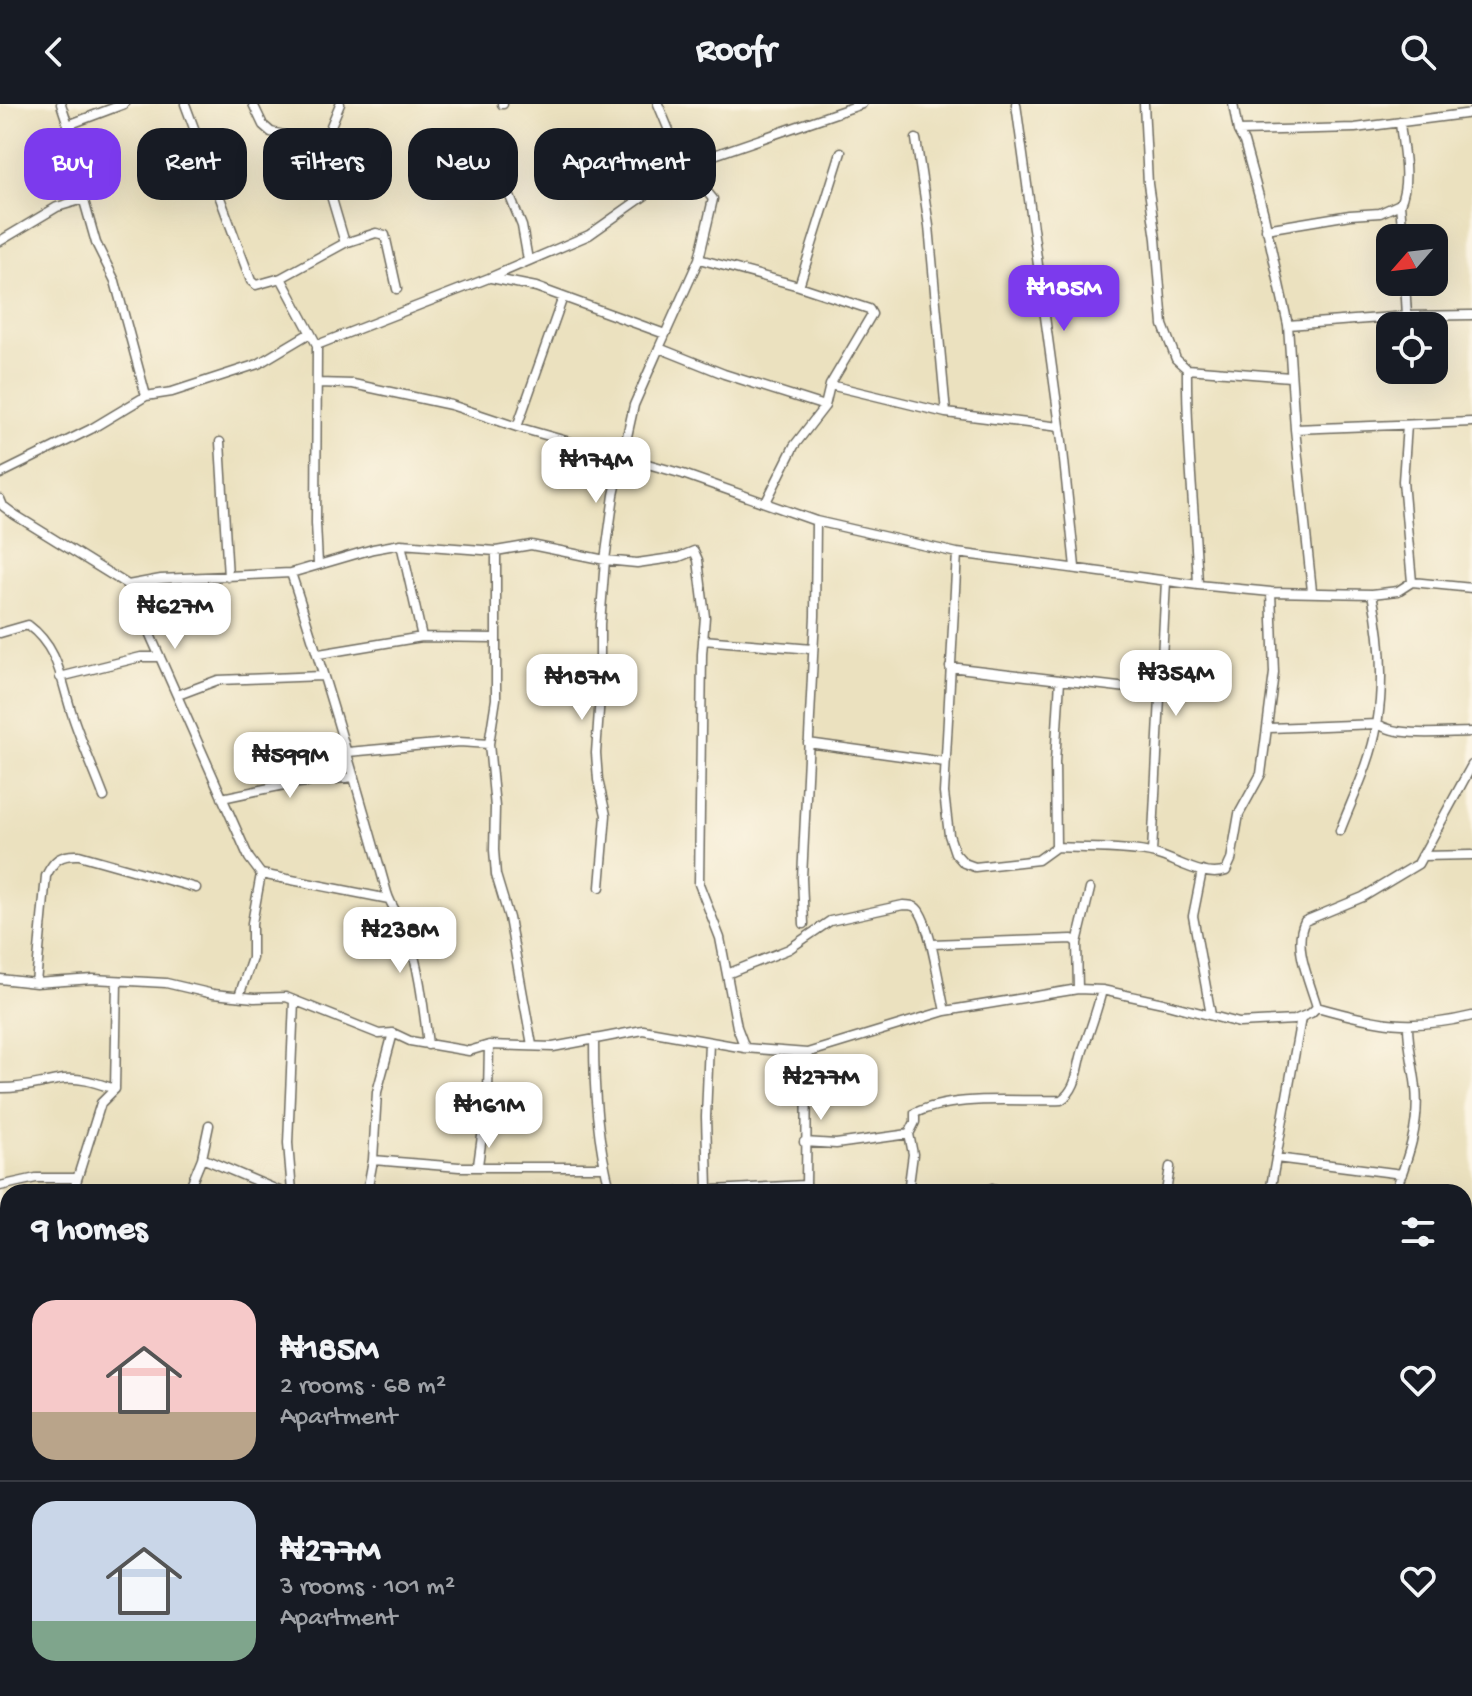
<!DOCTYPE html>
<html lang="en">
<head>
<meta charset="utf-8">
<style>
  :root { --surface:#171b24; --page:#242831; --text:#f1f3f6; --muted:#9ea1a6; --line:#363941; --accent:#7c3aed }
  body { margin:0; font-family:"Gochi Hand",sans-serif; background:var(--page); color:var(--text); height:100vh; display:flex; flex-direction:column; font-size:30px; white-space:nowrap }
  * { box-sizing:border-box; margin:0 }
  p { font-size:26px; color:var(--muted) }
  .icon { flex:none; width:44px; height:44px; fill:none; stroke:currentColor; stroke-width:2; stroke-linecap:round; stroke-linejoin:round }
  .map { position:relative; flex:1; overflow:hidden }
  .panel { position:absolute; left:0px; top:1080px; width:1472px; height:512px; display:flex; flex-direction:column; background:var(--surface); border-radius:24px 24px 0 0; box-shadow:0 8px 32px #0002 }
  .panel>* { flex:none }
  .top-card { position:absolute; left:24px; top:24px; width:800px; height:72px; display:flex; gap:16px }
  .needle { width:52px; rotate:242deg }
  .buttons { position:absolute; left:1376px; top:120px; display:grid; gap:16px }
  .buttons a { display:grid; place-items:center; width:72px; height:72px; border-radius:16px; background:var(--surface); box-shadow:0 8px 32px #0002; font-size:40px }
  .price { position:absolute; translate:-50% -68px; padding:0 18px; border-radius:16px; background:#fff; color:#222; font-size:26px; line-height:52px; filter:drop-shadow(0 2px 4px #0008) }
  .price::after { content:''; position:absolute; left:50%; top:48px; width:24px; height:18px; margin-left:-12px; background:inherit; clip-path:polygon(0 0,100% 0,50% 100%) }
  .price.on { background:var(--accent); color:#fff }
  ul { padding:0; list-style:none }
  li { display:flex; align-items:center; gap:24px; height:200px; padding:0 32px }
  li+li { border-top:2px solid var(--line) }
  li span { display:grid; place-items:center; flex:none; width:224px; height:160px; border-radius:24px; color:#555 }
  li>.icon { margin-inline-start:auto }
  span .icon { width:96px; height:96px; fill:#fffc; stroke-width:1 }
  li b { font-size:34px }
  h2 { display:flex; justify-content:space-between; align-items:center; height:96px; padding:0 32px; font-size:34px }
  .pill { padding:0 28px; border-radius:24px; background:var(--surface); box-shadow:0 8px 32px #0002; font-size:28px; line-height:72px }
  .pill.on { background:var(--accent); color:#fff }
  header { display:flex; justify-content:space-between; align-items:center; height:104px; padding:0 32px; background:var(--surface); font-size:36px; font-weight:700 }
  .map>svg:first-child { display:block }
</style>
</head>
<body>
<header><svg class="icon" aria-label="back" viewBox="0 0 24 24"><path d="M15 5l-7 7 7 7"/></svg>Roofr<svg class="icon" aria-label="search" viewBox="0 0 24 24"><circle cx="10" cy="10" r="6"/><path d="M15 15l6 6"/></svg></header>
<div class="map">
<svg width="1472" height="1592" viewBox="0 0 1472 1592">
  <rect width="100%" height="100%" fill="#fcf5e5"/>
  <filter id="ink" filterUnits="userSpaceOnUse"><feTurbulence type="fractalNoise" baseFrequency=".0125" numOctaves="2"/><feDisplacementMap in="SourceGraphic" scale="16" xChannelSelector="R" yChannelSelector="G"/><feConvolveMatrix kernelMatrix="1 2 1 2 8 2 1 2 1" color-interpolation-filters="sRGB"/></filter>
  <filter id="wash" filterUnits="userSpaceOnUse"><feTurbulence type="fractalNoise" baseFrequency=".006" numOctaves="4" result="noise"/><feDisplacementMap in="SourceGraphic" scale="32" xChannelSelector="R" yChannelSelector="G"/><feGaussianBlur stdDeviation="1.8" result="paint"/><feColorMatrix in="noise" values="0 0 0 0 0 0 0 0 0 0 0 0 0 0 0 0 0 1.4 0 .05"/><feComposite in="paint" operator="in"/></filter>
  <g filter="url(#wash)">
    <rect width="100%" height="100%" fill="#ebe1bf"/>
  </g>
  <g filter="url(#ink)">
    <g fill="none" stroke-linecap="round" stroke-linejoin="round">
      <defs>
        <path id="street" d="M 61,0 L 68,21 L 73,58 L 96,139 L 115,177 L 146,292
          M 185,0 L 251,177 L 256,181 L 281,174 L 345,139
          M 253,0 L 263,21 L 271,28 L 325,40
          M 340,0 L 319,51 L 345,139 L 376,129 L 385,131 L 397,185
          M 502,0 L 503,0
          M 658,0 L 675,41 L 691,59 L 699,78 L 713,95 L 699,155 L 799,182 L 869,205 L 872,210 L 830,281 L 825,302 L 794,342 L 766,398
          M 1016,0 L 1062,337 L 1075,463
          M 1144,0 L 1148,80 L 1156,135 L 1163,221 L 1176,255 L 1187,265 L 1290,273
          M 1233,0 L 1238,27 L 1244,38 L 1263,107 L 1288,221 L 1295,325 L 1312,487
          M 68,21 L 124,0
          M 1238,27 L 1355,24 L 1472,9
          M 916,35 L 929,122 L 946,309 L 1060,323
          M 513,58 L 509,90 L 522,122 L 528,156
          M 1400,100 L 1403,134
          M 1266,125 L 1350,111 L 1380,109 L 1400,100 C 1411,76 1402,43 1400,18
          M 0,137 L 57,103 L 84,95
          M 699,155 L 659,244 L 724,270 L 825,302
          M 281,174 L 317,241 L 316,419 L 318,460
          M 491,174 L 536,183 L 665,230
          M 1405,178 L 1407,212
          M 799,182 L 841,48
          M 1288,221 L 1407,212 L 1472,211
          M 317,241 L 489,174 L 589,131 L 691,59 L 862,0
          M 1187,265 C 1186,337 1195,409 1198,481
          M 318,279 L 353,280 L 451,301 L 517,323 L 683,370 L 816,417 L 957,449 L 1198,481 L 1271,488 L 1372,490 L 1398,487 L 1412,478 L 1472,484
          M 830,281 L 946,309
          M 1407,321 L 1403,377 L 1412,478
          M 517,323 L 563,193
          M 1295,325 L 1472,318
          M 220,338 L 228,473
          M 0,370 L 91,325 L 146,292 L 172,288 L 258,260 L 310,229
          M 0,395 L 3,402 L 15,411 L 128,481 L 249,754 L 261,770 L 389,795
          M 401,440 L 422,533
          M 496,447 L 496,595 L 489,640 L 495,703 L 494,746 L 496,771 L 509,814 L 532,941
          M 957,449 L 944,689 L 949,731 L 955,749 L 964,759 L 975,763 L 1038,756 L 1056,743 C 1084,745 1129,743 1155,750 C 1177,756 1204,775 1226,767 L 1231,756 L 1239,710 L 1261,670 L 1274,569 L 1271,488
          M 291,469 C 326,575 357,682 387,789 C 391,803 401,814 406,827 C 419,858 424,907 428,941
          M 128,481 L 161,475 L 291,469 L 373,445 L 401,440 L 496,447 L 531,441 L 605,456 L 637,459 L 679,453 L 694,447 L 698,456 L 705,513 L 702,550 L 699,780 L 720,834 L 737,923 L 745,944
          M 0,529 L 28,521 C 59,544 61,576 72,610 C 81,638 94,666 104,693
          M 703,536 L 812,545
          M 319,550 L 422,533 L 494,534
          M 950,563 L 1161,588
          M 60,573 L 141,553 L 160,553
          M 178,591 L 218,576 L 322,572
          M 1269,624 L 1378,620 C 1399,634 1446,628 1472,628
          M 808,639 L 945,658
          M 348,648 L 459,638 L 489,640
          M 222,694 L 289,680 L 354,673
          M 1340,727 C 1353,693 1371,658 1377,621 C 1384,579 1381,532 1372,490
          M 1056,743 L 1055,658 L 1060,576
          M 1152,749 L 1166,477
          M 1422,752 L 1472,751
          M 1202,767 L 1193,812 L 1211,911
          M 600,783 L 606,711 L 598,676 L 596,649 L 600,592 L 600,520 L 605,456 L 614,391 L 634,301 L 659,244
          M 804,820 L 802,774 L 815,512 L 816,417
          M 1077,839 L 1090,785
          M 932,840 L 1072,835 L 1077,839 L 1078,885
          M 727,870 L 789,845 L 830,817 L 903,801 C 908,801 912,801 915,803 C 930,812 940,888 945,907
          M 0,875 L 36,879 L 93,875 L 166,879 L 213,890 L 254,894 L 286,893 L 379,930 L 393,929 L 410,937 L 469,947 L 489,941 L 553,943 L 643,926 L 745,944 L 807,949 L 945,907 L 1078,885 L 1102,886 L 1163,899 L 1239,919 L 1294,916 L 1311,909 L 1317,903 C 1377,920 1410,927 1472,912
          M 36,879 L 46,772 C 54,756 60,750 79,751 L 196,784
          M 239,892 L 252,854 L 252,819 L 261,770
          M 1317,903 C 1310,878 1292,842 1305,817 L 1363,793 L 1418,760 L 1472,661
          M 594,935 C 594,987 597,1038 611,1088
          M 0,984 C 23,985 42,978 64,975 C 82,973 99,980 115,985
          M 804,1038 L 836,1040 L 909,1030
          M 202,1054 L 282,1088
          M 1276,1054 L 1402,1070
          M 373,1056 L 459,1063 L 604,1063
          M 478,1061 L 488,989 L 489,941
          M 0,1082 L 36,1074 L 77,1074
          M 992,1084 L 1003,1088
          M 708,1085 L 706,1013 L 709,938
          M 73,1088 L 101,999 L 115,985 L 117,877
          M 188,1088 L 202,1054 L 209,1021
          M 292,1088 L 288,1039 L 294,897
          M 367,1088 L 373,1056 L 377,988 L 393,929
          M 678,1088 L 805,1081
          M 806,1088 L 807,949
          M 908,1088 L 913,1050 L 909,1030 L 915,1018 L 915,1009 C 954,990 1017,998 1061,996 C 1079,984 1077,961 1084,943 C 1091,923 1097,907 1102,886
          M 1166,1088 L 1170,1063
          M 1270,1088 L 1301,914
          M 1395,1088 C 1408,1054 1420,1021 1416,984 C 1414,963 1408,943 1408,922
          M 0,1155 L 8,1154
          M 1464,1209 L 1472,1189
          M 1464,1214 L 1472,1220
          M 1464,1343 L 1472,1339
          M 1464,1437 L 1472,1435
          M 0,1512 L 8,1514
          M 1464,1536 L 1472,1535
          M 298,1584 L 332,1592
          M 469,1592 L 472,1584
          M 582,1592 L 584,1584
          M 771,1592 L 772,1584
          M 815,1592 L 817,1584
          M 1059,1592 L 1062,1584
          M 1413,1592 L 1416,1584"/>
        <path id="highway" d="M 0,1351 L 8,1352
          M 953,1584 L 988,1592"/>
      </defs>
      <use href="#street" stroke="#6e6b5f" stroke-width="11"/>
      <use href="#highway" stroke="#6e6b5f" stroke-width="19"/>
      <use href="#street" stroke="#fff" stroke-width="8"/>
      <use href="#highway" stroke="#fcbd6f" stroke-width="16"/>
    </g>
  </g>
</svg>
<div class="buttons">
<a><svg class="needle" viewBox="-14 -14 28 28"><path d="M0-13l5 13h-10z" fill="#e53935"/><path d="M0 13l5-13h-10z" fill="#9ea1a6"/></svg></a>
<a><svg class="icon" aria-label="locate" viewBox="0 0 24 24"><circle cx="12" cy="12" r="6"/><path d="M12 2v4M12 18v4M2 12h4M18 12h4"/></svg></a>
</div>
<b class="price on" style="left:1064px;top:229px">₦185M</b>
<b class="price" style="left:596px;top:401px">₦174M</b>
<b class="price" style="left:175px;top:547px">₦627M</b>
<b class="price" style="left:1176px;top:614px">₦354M</b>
<b class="price" style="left:582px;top:618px">₦187M</b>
<b class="price" style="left:290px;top:696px">₦599M</b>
<b class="price" style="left:400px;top:871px">₦238M</b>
<b class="price" style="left:821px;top:1018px">₦277M</b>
<b class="price" style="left:489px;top:1046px">₦161M</b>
<div class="top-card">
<a class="pill on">Buy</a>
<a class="pill">Rent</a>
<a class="pill">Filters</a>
<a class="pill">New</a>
<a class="pill">Apartment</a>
</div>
<section class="panel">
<h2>9 homes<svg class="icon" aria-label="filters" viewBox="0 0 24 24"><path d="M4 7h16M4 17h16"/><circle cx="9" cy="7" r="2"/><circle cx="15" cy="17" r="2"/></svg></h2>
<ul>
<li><span style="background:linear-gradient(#f6c9c9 70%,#b9a48a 0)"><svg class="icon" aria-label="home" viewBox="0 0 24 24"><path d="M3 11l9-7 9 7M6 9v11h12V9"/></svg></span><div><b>₦185M</b><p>2 rooms · 68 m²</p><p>Apartment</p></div><svg class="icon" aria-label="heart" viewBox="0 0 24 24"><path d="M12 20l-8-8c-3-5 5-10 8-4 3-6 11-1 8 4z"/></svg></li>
<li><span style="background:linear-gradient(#c9d6e8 75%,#7fa58c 0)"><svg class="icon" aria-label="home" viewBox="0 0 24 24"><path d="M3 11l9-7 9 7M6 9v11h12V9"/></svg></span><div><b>₦277M</b><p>3 rooms · 101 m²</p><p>Apartment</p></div><svg class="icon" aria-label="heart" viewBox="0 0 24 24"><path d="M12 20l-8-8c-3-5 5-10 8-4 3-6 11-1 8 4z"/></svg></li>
</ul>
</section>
</div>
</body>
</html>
